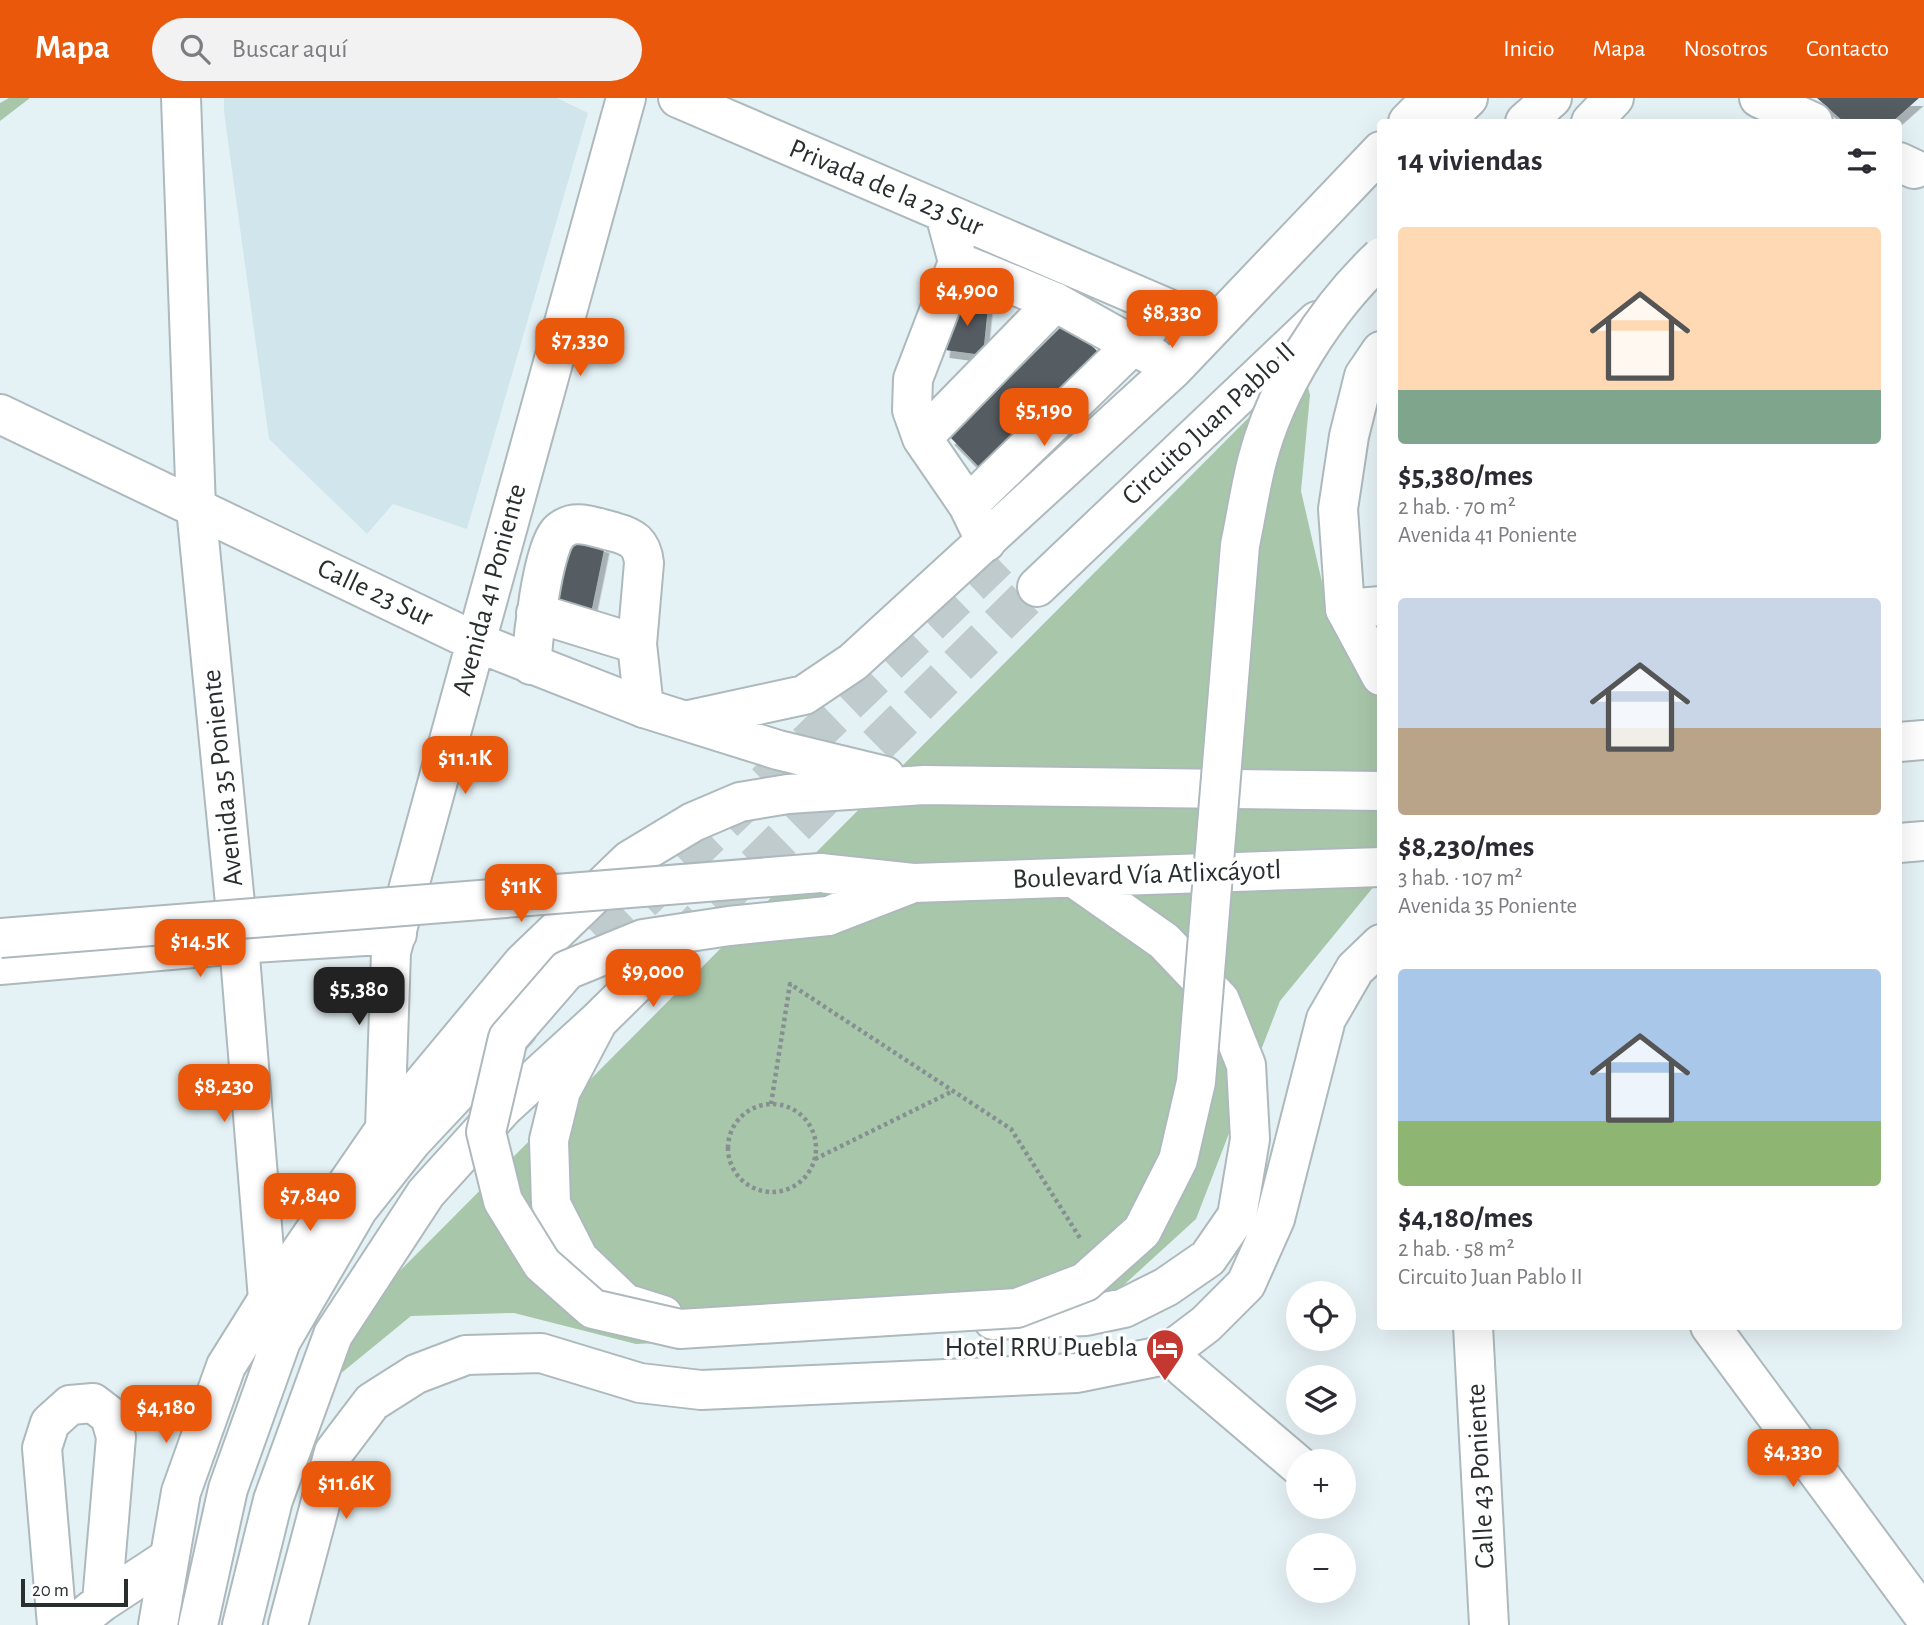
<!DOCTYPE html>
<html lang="es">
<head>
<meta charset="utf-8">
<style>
  :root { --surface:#fff; --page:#f2f2f3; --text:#2b2b33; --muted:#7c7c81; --accent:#ea580c }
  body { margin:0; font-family:"Alegreya Sans",sans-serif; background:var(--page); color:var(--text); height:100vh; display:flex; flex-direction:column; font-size:26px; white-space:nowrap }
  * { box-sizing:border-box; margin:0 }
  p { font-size:23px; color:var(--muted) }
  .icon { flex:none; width:38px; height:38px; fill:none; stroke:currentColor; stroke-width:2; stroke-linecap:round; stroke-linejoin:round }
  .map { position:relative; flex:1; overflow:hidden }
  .drawer { position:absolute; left:1377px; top:21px; width:525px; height:1211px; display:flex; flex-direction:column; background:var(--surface); border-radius:7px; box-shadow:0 7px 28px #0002 }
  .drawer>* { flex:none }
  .buttons { position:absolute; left:1286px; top:1183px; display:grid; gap:14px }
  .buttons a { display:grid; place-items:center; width:70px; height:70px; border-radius:50%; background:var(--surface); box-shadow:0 7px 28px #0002; font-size:35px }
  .scale { position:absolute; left:21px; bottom:18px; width:107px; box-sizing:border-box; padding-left:7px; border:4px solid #292e2f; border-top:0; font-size:19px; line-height:24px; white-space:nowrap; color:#292e2f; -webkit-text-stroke:5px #fff; paint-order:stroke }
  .price { position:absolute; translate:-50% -60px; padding:0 16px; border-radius:14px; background:var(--accent); color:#fff; font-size:23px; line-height:46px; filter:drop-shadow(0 2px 4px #0008) }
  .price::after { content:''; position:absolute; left:50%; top:42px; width:21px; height:16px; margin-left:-10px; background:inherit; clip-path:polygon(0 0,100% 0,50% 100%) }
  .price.active { background:#222; color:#fff }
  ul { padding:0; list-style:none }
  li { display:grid; align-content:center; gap:14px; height:371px; padding:0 21px }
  li span { display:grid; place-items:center; height:217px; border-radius:7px; color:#555 }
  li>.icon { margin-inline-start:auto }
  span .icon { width:126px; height:126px; fill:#fffc; stroke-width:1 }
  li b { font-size:30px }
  h2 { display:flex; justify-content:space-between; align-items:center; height:84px; padding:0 21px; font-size:30px }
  header { display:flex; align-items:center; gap:42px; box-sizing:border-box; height:98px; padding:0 35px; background:var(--accent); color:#fff }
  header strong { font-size:33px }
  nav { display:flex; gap:38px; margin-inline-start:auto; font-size:24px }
  .search { width:490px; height:63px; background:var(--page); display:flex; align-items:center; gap:18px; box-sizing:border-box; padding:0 24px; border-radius:38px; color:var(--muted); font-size:26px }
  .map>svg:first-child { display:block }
</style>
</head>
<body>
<header>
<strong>Mapa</strong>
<div class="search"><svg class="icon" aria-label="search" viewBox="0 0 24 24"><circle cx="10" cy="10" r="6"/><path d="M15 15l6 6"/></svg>Buscar aquí</div>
<nav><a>Inicio</a><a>Mapa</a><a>Nosotros</a><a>Contacto</a></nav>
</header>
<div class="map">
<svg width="1924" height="1527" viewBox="0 0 1924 1527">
  <defs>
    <filter id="shadow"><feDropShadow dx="4.5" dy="8" stdDeviation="0" flood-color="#0004"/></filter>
  </defs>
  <rect width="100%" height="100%" fill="#e5f2f5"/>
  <path fill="#d1e6ec" d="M 224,0 L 557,0 L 588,15 L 467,431 L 393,406 L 367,436 L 269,341 L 224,14 Z"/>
  <path fill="#a8c6aa" d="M 9,0 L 30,0 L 0,23 L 0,5 Z
    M 1302,266 L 1310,297 L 1301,393 L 1328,510 L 1381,590 L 1381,723 L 1375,787 L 1280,903 L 1196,1121 L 1081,1226 L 636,1246 L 514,1215 L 411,1218 L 334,1281 L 357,1216 Z"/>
  <path fill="#555b62" filter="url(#shadow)" d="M 1817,0 L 1919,0 L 1892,24 L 1844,24 Z
    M 950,204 L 988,208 L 983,257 L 945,252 Z
    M 1067,223 L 1099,255 L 982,372 L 950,339 Z
    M 566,438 L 605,447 L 590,520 L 551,512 Z"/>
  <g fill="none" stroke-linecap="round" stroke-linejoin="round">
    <path stroke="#bfcbcd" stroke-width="38" stroke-dasharray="38 19" stroke-linecap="butt" d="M 601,843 L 1003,456
      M 674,848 L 1037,489"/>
    <defs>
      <path id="minor" d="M 181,0 L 196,410 L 239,846 L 268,1201
        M 678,0 L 1167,210 L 1210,231
        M 1759,0 L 1813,24
        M 1899,64 L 1914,71
        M 945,116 L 958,164 L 913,281 L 912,312 L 922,340 L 968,407 L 986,444
        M 958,164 L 1055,204 L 1154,259
        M 922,340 L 1055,204
        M 968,407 L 1133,247 L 1167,210
        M 1345,511 L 1381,508
        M 536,515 L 637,546
        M 476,544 L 626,0
        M 531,567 C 533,541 542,453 558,435 C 560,432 567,428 571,427 C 584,424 601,431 614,434 C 633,439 642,445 644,465 L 637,546 L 644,610
        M 1473,1228 L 1489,1527
        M 1710,1228 L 1924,1518
        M 1169,1254 L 1184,1270 L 1298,1367
        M 87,1516 L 102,1504 L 169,1460
        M 57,1527 L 42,1350 L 50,1325 L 70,1307 L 93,1305 L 110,1318 L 116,1339 L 102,1504"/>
      <path id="major" d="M 1408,24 L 1432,0
        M 1443,24 L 1468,0
        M 1525,24 L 1552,0
        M 1591,24 L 1614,0
        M 1381,253 L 1364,278 L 1349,338 L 1338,411 L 1345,511 L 1381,578
        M 0,316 L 476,544 L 644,610 L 778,652 L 885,678
        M 1037,489 L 1317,223
        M 689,622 L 804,597 L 853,564 L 1173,271 L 1381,53
        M 1899,644 L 1924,642
        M 1899,745 L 1924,743
        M 820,775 L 913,785 L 1381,769
        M 828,818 L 908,787
        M 0,867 L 239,846 L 397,836
        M 598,923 L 561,993 L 549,1042 L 551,1106 L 579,1161 L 625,1205 L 663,1217
        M 385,1031 L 391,854 L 476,544
        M 993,1222 L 1086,1218 L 1124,1210 L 1166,1189 L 1208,1160 L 1237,1118 L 1250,1041 L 1246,967 L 1220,902 L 1164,843 L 1074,780
        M 158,1527 L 181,1394 L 226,1268 L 268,1201 L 385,1031 L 523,865 L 630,762 L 693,724 L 740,704 L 788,696 L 924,687 L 1381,693
        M 198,1527 L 228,1391 L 281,1243 L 358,1111 L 412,1043 L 517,931
        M 242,1527 L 273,1402 L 333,1237 L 426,1095 L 504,1009 L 598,923 L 665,857
        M 288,1527 L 334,1354 L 372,1304 L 416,1276 L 466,1257 L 541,1255 L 640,1285 L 701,1292 L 1077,1275 L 1156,1259 L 1169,1254 L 1206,1226 L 1246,1186 L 1275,1121 L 1326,921 L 1355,871 L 1381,846"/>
    </defs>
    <use href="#minor" stroke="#adb9bc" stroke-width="42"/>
    <use href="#major" stroke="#adb9bc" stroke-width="42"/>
    <path stroke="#868f91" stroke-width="4.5" stroke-dasharray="3.5 3.5" stroke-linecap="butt" d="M728 1050a44 44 0 1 1 88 0a44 44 0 1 1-88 0Z
      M 771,1006 L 790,886 L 1011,1031 L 1080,1140
      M 815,1061 L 953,993"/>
    <use href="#minor" stroke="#fff" stroke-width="38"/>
    <use href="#major" stroke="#fff" stroke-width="38"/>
    <defs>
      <path id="major-bridge" d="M 828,818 L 729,828 L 643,841 L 567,872 L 508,940 L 486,1034 L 503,1103 L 542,1166 L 593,1211 L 680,1231 L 1017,1210 L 1085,1184 L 1142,1133 L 1178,1062 L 1196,984 L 1240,447 C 1246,419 1250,390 1257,363 C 1276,289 1325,212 1381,159
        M 0,840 L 820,775"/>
    </defs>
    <use href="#major-bridge" stroke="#adb9bc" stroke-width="42" stroke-linecap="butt"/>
    <use href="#major-bridge" stroke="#fff" stroke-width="38"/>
  </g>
  <defs>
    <symbol id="hotel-pin" viewBox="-11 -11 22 30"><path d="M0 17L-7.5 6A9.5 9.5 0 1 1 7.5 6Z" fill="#c53731" stroke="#fff"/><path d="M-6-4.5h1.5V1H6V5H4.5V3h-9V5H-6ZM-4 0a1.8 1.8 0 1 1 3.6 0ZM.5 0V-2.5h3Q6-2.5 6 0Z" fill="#fff"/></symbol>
  </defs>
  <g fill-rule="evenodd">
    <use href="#hotel-pin" x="1143" y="1228" width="44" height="60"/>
  </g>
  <g text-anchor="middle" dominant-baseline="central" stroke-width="7" stroke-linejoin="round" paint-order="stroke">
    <g font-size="28" fill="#292e2f" stroke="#fff">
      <text transform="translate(886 90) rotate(23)">Privada de la 23 Sur</text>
      <text transform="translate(1209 326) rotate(-43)">Circuito Juan Pablo II</text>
      <text transform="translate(490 492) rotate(-75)">Avenida 41 Poniente</text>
      <text transform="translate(375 495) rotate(25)">Calle 23 Sur</text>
      <text transform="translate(223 680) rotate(-96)">Avenida 35 Poniente</text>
      <text transform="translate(1147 777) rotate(-2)">Boulevard Vía Atlixcáyotl</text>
      <text transform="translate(1481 1378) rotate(-93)">Calle 43 Poniente</text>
    </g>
    <g font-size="28" fill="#292e2f" stroke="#fff" text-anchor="end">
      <text x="1138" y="1250">Hotel RRU Puebla</text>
    </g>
  </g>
</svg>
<div class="buttons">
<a><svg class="icon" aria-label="locate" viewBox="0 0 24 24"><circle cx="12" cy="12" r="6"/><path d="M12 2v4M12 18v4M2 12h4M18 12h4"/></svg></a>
<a><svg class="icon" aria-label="layers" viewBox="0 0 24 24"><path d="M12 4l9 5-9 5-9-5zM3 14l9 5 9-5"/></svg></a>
<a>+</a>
<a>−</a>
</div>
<div class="scale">20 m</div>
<b class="price" style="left:967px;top:230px">$4,900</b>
<b class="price" style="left:1172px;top:252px">$8,330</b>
<b class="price" style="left:580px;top:280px">$7,330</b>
<b class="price" style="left:1044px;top:350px">$5,190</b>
<b class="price" style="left:465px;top:698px">$11.1K</b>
<b class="price" style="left:521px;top:826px">$11K</b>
<b class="price" style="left:200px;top:881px">$14.5K</b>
<b class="price" style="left:653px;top:911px">$9,000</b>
<b class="price active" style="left:359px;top:929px">$5,380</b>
<b class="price" style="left:224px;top:1026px">$8,230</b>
<b class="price" style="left:310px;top:1135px">$7,840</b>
<b class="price" style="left:166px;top:1347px">$4,180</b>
<b class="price" style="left:1793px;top:1391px">$4,330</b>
<b class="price" style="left:346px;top:1423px">$11.6K</b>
<section class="drawer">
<h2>14 viviendas<svg class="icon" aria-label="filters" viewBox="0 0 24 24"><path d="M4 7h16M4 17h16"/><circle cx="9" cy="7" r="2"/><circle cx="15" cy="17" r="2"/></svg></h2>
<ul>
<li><span style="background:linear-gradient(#ffd9b3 75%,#7fa58c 0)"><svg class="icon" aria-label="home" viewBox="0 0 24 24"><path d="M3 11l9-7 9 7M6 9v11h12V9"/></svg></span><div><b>$5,380/mes</b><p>2 hab. · 70 m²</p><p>Avenida 41 Poniente</p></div></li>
<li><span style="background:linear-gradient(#c9d6e8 60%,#b9a48a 0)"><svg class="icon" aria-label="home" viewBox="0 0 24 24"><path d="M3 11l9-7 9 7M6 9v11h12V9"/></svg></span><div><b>$8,230/mes</b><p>3 hab. · 107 m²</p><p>Avenida 35 Poniente</p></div></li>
<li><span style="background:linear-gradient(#a9c7e8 70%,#8fb573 0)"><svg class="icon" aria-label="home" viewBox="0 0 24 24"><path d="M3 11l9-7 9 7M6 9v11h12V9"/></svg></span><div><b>$4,180/mes</b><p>2 hab. · 58 m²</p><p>Circuito Juan Pablo II</p></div></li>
</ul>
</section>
</div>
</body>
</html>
